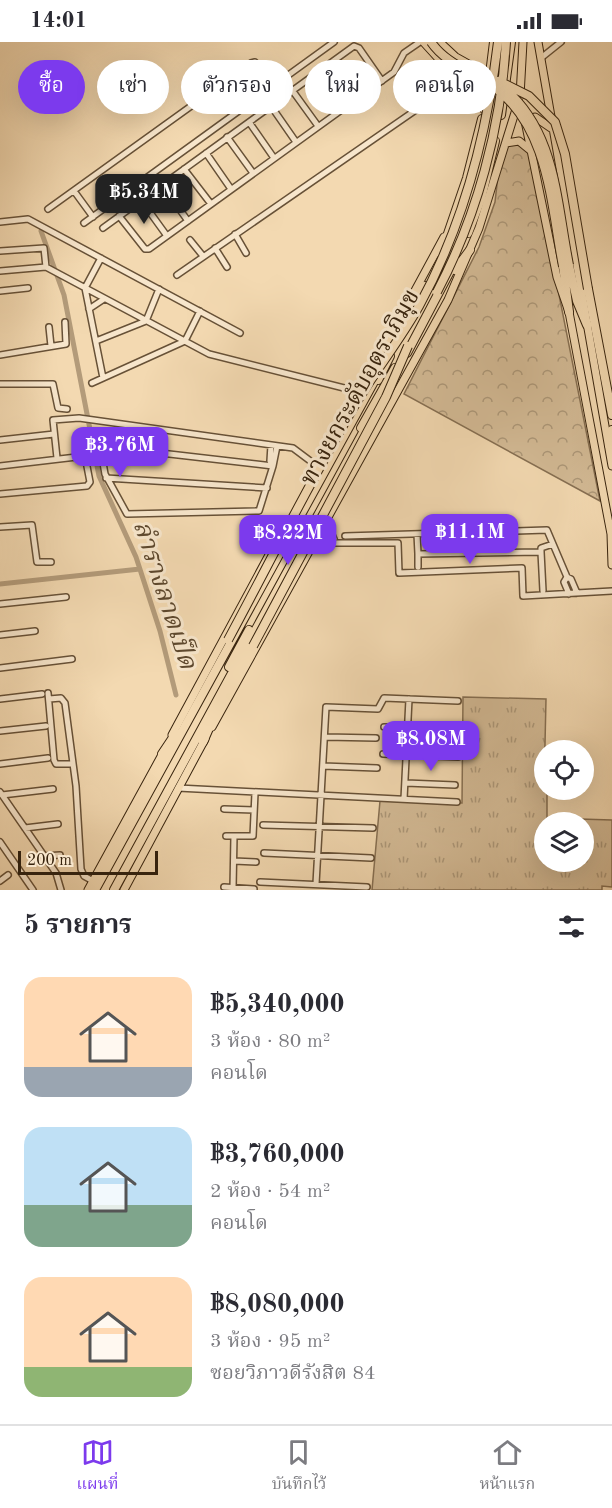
<!DOCTYPE html>
<html lang="th">
<head>
<meta charset="utf-8">
<style>
  :root { --surface:#fff; --page:#f7f7f7; --text:#2b2b33; --muted:#7c7c81; --line:#e1e1e2; --accent:#7c3aed }
  body { margin:0; font-family:"Old Standard TT","Noto Serif Thai",serif; background:var(--page); color:var(--text); height:100vh; display:flex; flex-direction:column; font-size:22px; white-space:nowrap }
  * { box-sizing:border-box; margin:0 }
  p { font-size:20px; color:var(--muted) }
  .icon { flex:none; width:33px; height:33px; fill:none; stroke:currentColor; stroke-width:2; stroke-linecap:round; stroke-linejoin:round }
  .map { position:relative; height:848px; overflow:hidden }
  .sheet { display:flex; flex-direction:column; background:var(--surface); flex:1 }
  .sheet>* { flex:none }
  .banner { position:absolute; left:18px; top:18px; width:576px; height:54px; display:flex; gap:12px }
  .buttons { position:absolute; left:534px; top:698px; display:grid; gap:12px }
  .buttons a { display:grid; place-items:center; width:60px; height:60px; border-radius:50%; background:var(--surface); box-shadow:0 6px 24px #0002; font-size:30px }
  .scale { position:absolute; left:18px; bottom:15px; width:140px; box-sizing:border-box; padding-left:6px; border:3px solid #38240e; border-top:0; font-size:16px; line-height:21px; white-space:nowrap; color:#38240e; -webkit-text-stroke:4px #f7e6cc; paint-order:stroke }
  .price { position:absolute; translate:-50% -51px; padding:0 14px; border-radius:12px; background:var(--accent); color:#fff; font-size:20px; line-height:39px; filter:drop-shadow(0 2px 3px #0008) }
  .price::after { content:''; position:absolute; left:50%; top:36px; width:18px; height:14px; margin-left:-9px; background:inherit; clip-path:polygon(0 0,100% 0,50% 100%) }
  .price.current { background:#222; color:#fff }
  ul { padding:0; list-style:none }
  li { display:flex; align-items:center; gap:18px; height:150px; padding:0 24px }
  li span { display:grid; place-items:center; flex:none; width:168px; height:120px; border-radius:18px; color:#555 }
  li>.icon { margin-inline-start:auto }
  span .icon { width:72px; height:72px; fill:#fffc; stroke-width:1 }
  li b { font-size:26px }
  h2 { display:flex; justify-content:space-between; align-items:center; height:72px; padding:0 24px; font-size:26px }
  .tag { padding:0 21px; border-radius:27px; background:var(--surface); box-shadow:0 6px 24px #0002; font-size:21px; line-height:54px }
  .tag.current { background:var(--accent); color:#fff }
  .status { display:flex; justify-content:space-between; align-items:center; height:42px; padding:0 30px; background:var(--surface); direction:ltr }
  .status svg { height:16px; fill:currentColor }
  .tab-bar { display:flex; justify-content:space-around; align-items:center; height:84px; border-top:2px solid var(--line); background:var(--surface); font-size:16px; color:var(--muted) }
  .tab-bar a { display:grid; justify-items:center; gap:3px }
  .tab-bar .current { color:var(--accent) }
  .map>svg:first-child { display:block }
</style>
</head>
<body>
<div class="status"><b>14:01</b><svg viewBox="0 0 49 12"><path d="M0 12V9h3v3zM5 12V6h3v6zM10 12V3h3v9zM15 12V0h3v12zM26 1h20v11H26zM47 4h2v5h-2z"/></svg></div>
<div class="map">
<svg width="612" height="848" viewBox="0 0 612 848">
  <defs>
    <pattern id="grass-tufts" width="24" height="20" patternUnits="userSpaceOnUse" patternTransform="scale(1.5)"><rect width="24" height="20" fill="#d3ba95"/><path d="M3 7l-1-3M5 7V3M7 7l1-3M15 17l-1-3M17 17v-4M19 17l1-3" fill="none" stroke="#ac9778"/></pattern>
    <pattern id="forest-crowns" width="20" height="18" patternUnits="userSpaceOnUse" patternTransform="scale(1.5)"><rect width="20" height="18" fill="#d3ba95"/><path d="M2 6a3 3 0 1 1 6 0M12 15a3 3 0 1 1 6 0" fill="none" stroke="#ac9778"/></pattern>
  </defs>
  <rect width="100%" height="100%" fill="#f3d9b1"/>
  <filter id="stains"><feTurbulence type="fractalNoise" baseFrequency=".00333" numOctaves="4"/><feColorMatrix values="0 0 0 0 .2 0 0 0 0 .09 0 0 0 0 .02 0 0 0 .5 -.17"/></filter>
  <radialGradient id="worn" r=".72"><stop offset=".6" stop-color="#630" stop-opacity="0"/><stop offset="1" stop-color="#630" stop-opacity=".3"/></radialGradient>
  <path fill="url(#grass-tufts)" stroke="#866f52" stroke-width="1.5" fill-rule="evenodd" d="M 463,655 L 546,657 L 544,747 L 547,747 L 547,776 L 612,778 L 612,845 L 602,844 L 602,848 L 372,848 L 380,759 L 462,761 ZM 544,780 L 584,780 L 584,819 L 544,819 Z"/>
  <path fill="url(#forest-crowns)" stroke="#866f52" stroke-width="1.5" d="M 511,100 L 524,101 L 531,112 L 600,459 L 404,352 L 479,205 L 495,160 L 500,116 Z"/>
  <g fill="none" stroke-linecap="round" stroke-linejoin="round">
    <path stroke="#b39b7a" stroke-width="5" d="M 41,189 L 64,253 L 99,434 L 136,515 L 160,589 L 176,653
      M 0,542 L 140,527"/>
    <defs>
      <path id="minor" d="M 541,16 L 561,0
        M 335,19 L 360,54
        M 314,33 L 339,69
        M 292,48 L 318,84
        M 271,64 L 296,100
        M 249,80 L 274,116
        M 227,95 L 253,131
        M 206,111 L 231,147
        M 184,127 L 211,162
        M 162,143 L 188,179
        M 74,149 L 93,175
        M 141,158 L 167,194
        M 48,167 L 251,21 L 255,20 L 273,45
        M 119,174 L 145,207 L 149,207 L 394,30 L 404,11 L 420,0
        M 0,180 L 28,177 L 240,291
        M 84,181 L 334,0
        M 103,186 L 354,4 L 359,6 L 382,39
        M 235,192 L 246,211
        M 190,198 L 203,214
        M 215,206 L 227,225
        M 0,209 L 44,206 L 46,225
        M 101,216 L 85,246 L 103,336
        M 0,229 L 46,225 L 209,312 L 360,350
        M 177,233 L 465,34
        M 0,249 L 28,246
        M 89,267 L 104,257
        M 49,285 L 51,304
        M 96,299 L 146,279 L 159,247
        M 0,313 L 66,302 L 65,280
        M 92,341 L 185,299 L 200,269
        M 0,342 L 53,342 L 58,366 L 67,367
        M 0,398 L 54,392
        M 271,403 L 270,419 L 273,424 L 277,404
        M 100,404 L 273,424 L 259,469 L 127,472 L 105,432 Z
        M 57,416 L 53,378 L 79,376 L 293,406 L 317,424
        M 0,424 L 85,414 L 90,440 L 87,444 L 0,452
        M 106,436 L 267,446
        M 0,485 L 32,483 L 37,520 L 51,520
        M 417,492 L 418,512 L 541,510 L 541,506 L 553,502
        M 345,494 L 547,488 L 567,535 L 571,537 L 577,551
        M 319,496 L 331,501 L 334,497 L 327,481
        M 331,501 L 398,501 L 399,531 L 522,526 L 523,554 L 612,549
        M 541,510 L 543,549
        M 418,512 L 418,525
        M 567,535 L 564,540 L 569,552
        M 0,562 L 66,555
        M 0,593 L 35,589
        M 0,626 L 72,617
        M 48,651 L 54,718 L 56,722 L 73,722
        M 0,657 L 42,652
        M 49,657 L 61,656 L 65,661 L 76,744 L 81,827 L 84,834 L 93,839
        M 384,685 L 460,687
        M 0,689 L 46,684
        M 325,695 L 376,696
        M 383,712 L 458,715
        M 0,722 L 48,716
        M 323,724 L 377,726
        M 406,741 L 455,743
        M 178,746 L 457,760
        M 0,750 L 56,831 L 61,848
        M 2,753 L 53,747
        M 404,757 L 409,657
        M 224,767 L 254,768
        M 263,783 L 373,786
        M 25,786 L 58,782
        M 226,794 L 253,794 L 255,751
        M 0,800 L 33,848
        M 264,811 L 371,816
        M 44,814 L 60,813
        M 234,819 L 256,820
        M 0,839 L 8,833
        M 260,840 L 367,845
        M 316,842 L 326,665 L 378,667 L 384,656 L 458,659
        M 224,845 L 254,847
        M 233,846 L 234,794"/>
      <path id="major" d="M 538,0 L 612,424
        M 520,54 L 523,0
        M 551,86 L 535,75 L 525,79 L 557,235 L 569,270 L 611,492 L 612,523
        M 506,101 L 519,99 L 530,108
        M 365,341 L 444,195
        M 212,685 L 448,258 L 479,186 L 517,64
        M 172,693 L 269,513
        M 88,848 L 164,709
        M 124,848 L 205,697"/>
      <path id="highway" d="M 424,0 L 444,22 L 479,42 L 484,67
        M 439,0 L 455,15 L 489,34
        M 491,24 L 494,0
        M 501,73 L 511,0
        M 468,191 L 481,157 L 495,99
        M 441,212 L 467,136 L 482,77
        M 569,223 L 577,259 L 587,283
        M 563,224 L 569,270
        M 455,228 L 470,208
        M 588,247 L 612,373
        M 408,276 L 425,244
        M 407,311 L 456,218
        M 378,338 L 390,314
        M 361,386 L 395,326
        M 609,403 L 612,388
        M 229,625 L 249,588
        M 203,700 L 217,668 L 253,604
        M 162,712 L 176,691
        M 95,848 L 377,334
        M 114,848 L 366,385"/>
    </defs>
    <use href="#minor" stroke="#675137" stroke-width="8"/>
    <use href="#major" stroke="#38240e" stroke-width="9"/>
    <use href="#highway" stroke="#38240e" stroke-width="10"/>
    <use href="#minor" stroke="#f7e6cc" stroke-width="5"/>
    <use href="#major" stroke="#f3d9b1" stroke-width="7"/>
    <use href="#highway" stroke="#f3d9b1" stroke-width="8"/>
    <defs>
      <path id="highway-bridge" d="M 431,0 C 446,22 473,30 494,45 C 549,85 551,163 563,224
        M 499,39 L 529,54 L 555,80 L 565,112 L 588,247
        M 500,43 C 556,86 556,158 569,223
        M 437,250 C 477,174 501,86 506,0
        M 228,598 C 270,520 310,439 355,363 C 375,329 400,298 419,264 C 464,182 487,92 498,0
        M 253,604 L 386,355 L 408,304"/>
    </defs>
    <use href="#highway-bridge" stroke="#38240e" stroke-width="10" stroke-linecap="butt"/>
    <use href="#highway-bridge" stroke="#f3d9b1" stroke-width="8"/>
  </g>
  <g text-anchor="middle" dominant-baseline="central" stroke-width="6" stroke-linejoin="round" paint-order="stroke">
    <g font-size="24" fill="#38240e" stroke="#f7e6cc">
      <text transform="translate(361 346) rotate(-61)">ทางยกระดับอุตราภิมุข</text>
    </g>
    <g font-size="26" font-style="italic" fill="#5d482e" stroke="#f7e6cc">
      <text transform="translate(164 553) rotate(72)">ลำรางลาดเป็ด</text>
    </g>
  </g>
  <rect width="100%" height="100%" filter="url(#stains)"/>
  <rect width="100%" height="100%" fill="url(#worn)"/>
</svg>
<div class="buttons">
<a><svg class="icon" aria-label="locate" viewBox="0 0 24 24"><circle cx="12" cy="12" r="6"/><path d="M12 2v4M12 18v4M2 12h4M18 12h4"/></svg></a>
<a><svg class="icon" aria-label="layers" viewBox="0 0 24 24"><path d="M12 4l9 5-9 5-9-5zM3 14l9 5 9-5"/></svg></a>
</div>
<div class="scale">200 m</div>
<b class="price current" style="left:144px;top:183px">฿5.34M</b>
<b class="price" style="left:120px;top:436px">฿3.76M</b>
<b class="price" style="left:470px;top:523px">฿11.1M</b>
<b class="price" style="left:288px;top:524px">฿8.22M</b>
<b class="price" style="left:431px;top:730px">฿8.08M</b>
<div class="banner">
<a class="tag current">ซื้อ</a>
<a class="tag">เช่า</a>
<a class="tag">ตัวกรอง</a>
<a class="tag">ใหม่</a>
<a class="tag">คอนโด</a>
</div>
</div>
<section class="sheet">
<h2>5 รายการ<svg class="icon" aria-label="filters" viewBox="0 0 24 24"><path d="M4 7h16M4 17h16"/><circle cx="9" cy="7" r="2"/><circle cx="15" cy="17" r="2"/></svg></h2>
<ul>
<li><span style="background:linear-gradient(#ffd9b3 75%,#9aa5b1 0)"><svg class="icon" aria-label="home" viewBox="0 0 24 24"><path d="M3 11l9-7 9 7M6 9v11h12V9"/></svg></span><div><b>฿5,340,000</b><p>3 ห้อง · 80 m²</p><p>คอนโด</p></div></li>
<li><span style="background:linear-gradient(#bfe0f5 65%,#7fa58c 0)"><svg class="icon" aria-label="home" viewBox="0 0 24 24"><path d="M3 11l9-7 9 7M6 9v11h12V9"/></svg></span><div><b>฿3,760,000</b><p>2 ห้อง · 54 m²</p><p>คอนโด</p></div></li>
<li><span style="background:linear-gradient(#ffd9b3 75%,#8fb573 0)"><svg class="icon" aria-label="home" viewBox="0 0 24 24"><path d="M3 11l9-7 9 7M6 9v11h12V9"/></svg></span><div><b>฿8,080,000</b><p>3 ห้อง · 95 m²</p><p>ซอยวิภาวดีรังสิต 84</p></div></li>
</ul>
</section>
<nav class="tab-bar">
<a class="current"><svg class="icon" aria-label="map" viewBox="0 0 24 24"><path d="M3 6l6-2 6 2 6-2v14l-6 2-6-2-6 2zM9 4v14M15 6v14"/></svg>แผนที่</a>
<a><svg class="icon" aria-label="saved" viewBox="0 0 24 24"><path d="M7 4h10v16l-5-4-5 4z"/></svg>บันทึกไว้</a>
<a><svg class="icon" aria-label="home" viewBox="0 0 24 24"><path d="M3 11l9-7 9 7M6 9v11h12V9"/></svg>หน้าแรก</a>
</nav>
</body>
</html>
